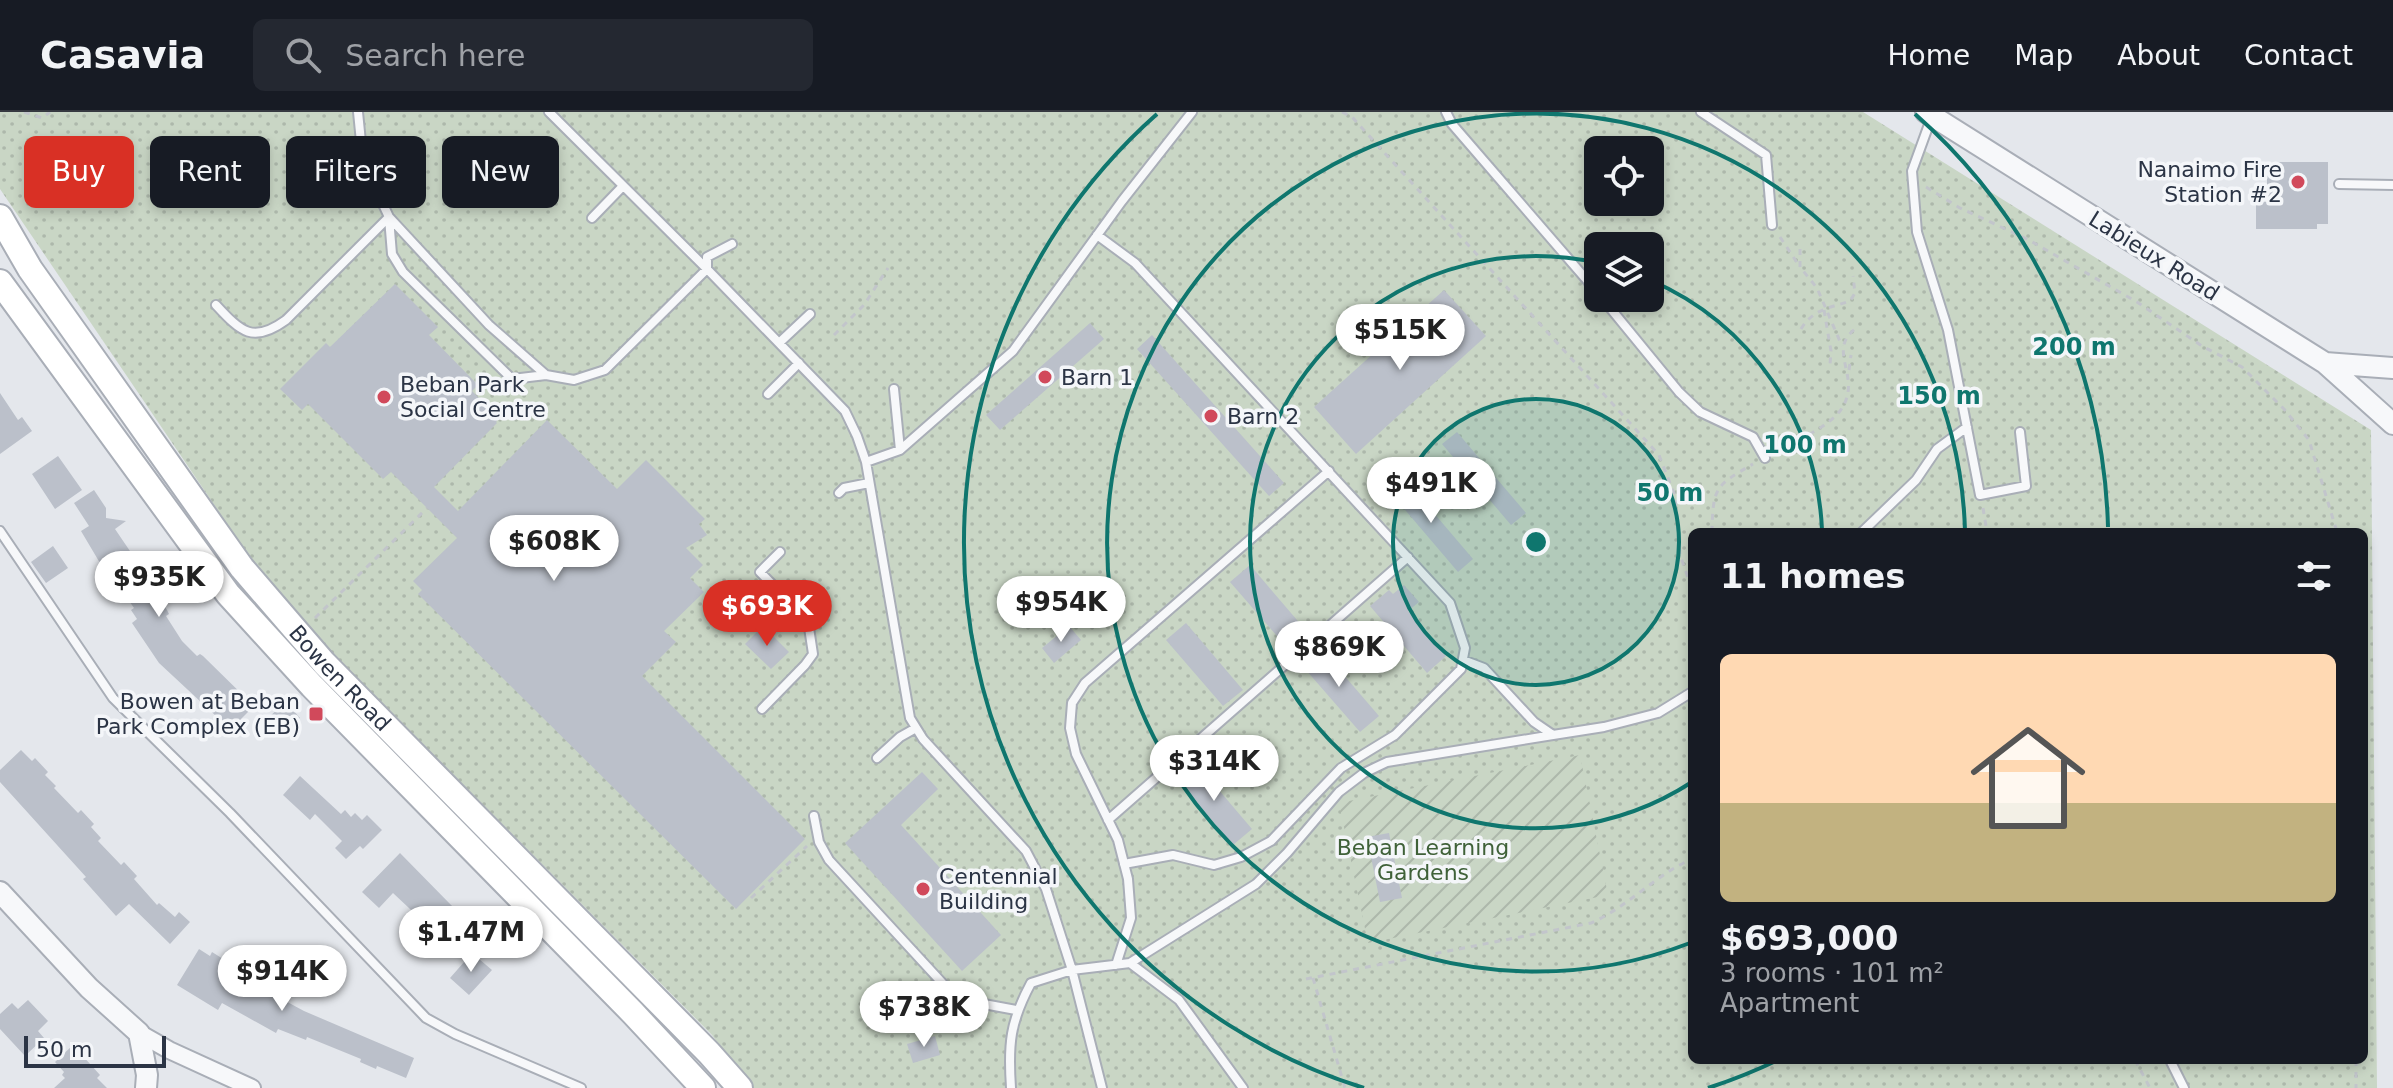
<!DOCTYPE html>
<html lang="en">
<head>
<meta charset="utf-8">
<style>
  :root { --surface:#171b24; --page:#242831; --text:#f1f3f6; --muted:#9ea1a6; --line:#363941; --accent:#d93025 }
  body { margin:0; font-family:"DejaVu Sans",sans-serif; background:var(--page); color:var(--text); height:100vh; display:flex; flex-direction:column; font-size:30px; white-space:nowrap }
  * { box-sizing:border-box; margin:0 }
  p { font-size:26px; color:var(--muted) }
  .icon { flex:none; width:44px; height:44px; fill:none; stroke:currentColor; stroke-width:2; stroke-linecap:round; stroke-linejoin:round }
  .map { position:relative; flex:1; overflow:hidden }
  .drawer { position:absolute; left:1688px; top:416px; width:680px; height:536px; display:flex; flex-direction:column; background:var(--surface); border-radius:12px; box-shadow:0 4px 12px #0003 }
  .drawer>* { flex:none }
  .hud { position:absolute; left:24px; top:24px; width:760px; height:72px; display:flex; gap:16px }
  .controls { position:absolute; left:1584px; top:24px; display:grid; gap:16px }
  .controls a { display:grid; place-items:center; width:80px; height:80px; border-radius:12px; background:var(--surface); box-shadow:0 4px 12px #0003; font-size:40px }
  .scale { position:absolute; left:24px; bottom:20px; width:142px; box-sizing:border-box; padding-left:8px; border:4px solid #2b3445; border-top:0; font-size:22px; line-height:28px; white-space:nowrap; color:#2b3445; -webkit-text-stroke:6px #f4f6f9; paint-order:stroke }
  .price { position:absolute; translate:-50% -68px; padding:0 18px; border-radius:28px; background:#fff; color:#222; font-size:26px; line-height:52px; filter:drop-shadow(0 2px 4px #0008) }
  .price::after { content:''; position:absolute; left:50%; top:48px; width:24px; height:18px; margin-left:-12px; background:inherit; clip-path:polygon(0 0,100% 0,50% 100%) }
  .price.on { background:var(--accent); color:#fff }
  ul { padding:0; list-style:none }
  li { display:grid; align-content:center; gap:16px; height:424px; padding:0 32px }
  li span { display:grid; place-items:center; height:248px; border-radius:12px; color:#555 }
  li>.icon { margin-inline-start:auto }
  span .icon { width:144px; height:144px; fill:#fffc; stroke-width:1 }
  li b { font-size:34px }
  h2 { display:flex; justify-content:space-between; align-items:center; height:96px; padding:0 32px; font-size:34px }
  .tag { padding:0 28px; border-radius:12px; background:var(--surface); box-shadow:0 4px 12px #0003; font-size:28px; line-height:72px }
  .tag.on { background:var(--accent); color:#fff }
  header { display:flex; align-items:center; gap:48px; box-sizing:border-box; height:112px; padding:0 40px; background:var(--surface); border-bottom:2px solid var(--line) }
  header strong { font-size:38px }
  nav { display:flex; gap:44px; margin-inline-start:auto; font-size:28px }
  .search { width:560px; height:72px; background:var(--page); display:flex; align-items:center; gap:20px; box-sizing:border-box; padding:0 28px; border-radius:12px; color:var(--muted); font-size:30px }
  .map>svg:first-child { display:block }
</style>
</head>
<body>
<header>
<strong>Casavia</strong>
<div class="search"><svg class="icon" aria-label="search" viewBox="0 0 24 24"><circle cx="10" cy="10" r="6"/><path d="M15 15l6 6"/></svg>Search here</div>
<nav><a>Home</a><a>Map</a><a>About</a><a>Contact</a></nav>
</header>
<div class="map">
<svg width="2393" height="976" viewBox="0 0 2393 976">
  <defs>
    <pattern id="park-dots" width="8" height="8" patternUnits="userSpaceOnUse" patternTransform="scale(2)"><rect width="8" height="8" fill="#c9d6c5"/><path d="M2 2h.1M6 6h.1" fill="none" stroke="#adb8ab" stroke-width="1.8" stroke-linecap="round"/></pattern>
    <pattern id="garden-furrows" width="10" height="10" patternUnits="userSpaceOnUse" patternTransform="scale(2)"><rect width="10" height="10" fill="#c9d6c5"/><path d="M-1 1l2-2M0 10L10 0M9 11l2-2" fill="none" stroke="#adb8ab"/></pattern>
  </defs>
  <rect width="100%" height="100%" fill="#e4e7ec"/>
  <path fill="url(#park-dots)" fill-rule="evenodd" d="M 0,0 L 1863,0 L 2371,318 L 2377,976 L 749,976 L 712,923 L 278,487 L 0,77 ZM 1598,38 L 1650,38 L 1650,90 L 1598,90 ZM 1598,134 L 1650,134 L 1650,186 L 1598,186 ZM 1692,420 L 2364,420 L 2364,948 L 1692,948 Z"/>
  <path fill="url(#garden-furrows)" d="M 1580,643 L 1608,783 L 1368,831 L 1339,691 Z"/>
  <path fill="#bbc0ca" d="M 2267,50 L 2328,50 L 2328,112 L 2317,112 L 2317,117 L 2256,117 L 2256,90 L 2267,90 Z
    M 395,172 L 438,215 L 429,223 L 478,273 L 472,279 L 499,306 L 496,310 L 497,311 L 434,375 L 458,399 L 547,308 L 617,377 L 646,348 L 705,407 L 699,412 L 707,423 L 686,436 L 703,453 L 690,466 L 704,480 L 664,519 L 676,530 L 642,564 L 805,727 L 736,797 L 418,482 L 422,478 L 413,469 L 457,426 L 391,360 L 383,367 L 308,292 L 302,298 L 280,277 L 326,231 L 330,235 Z
    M 1444,178 L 1486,224 L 1356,342 L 1314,295 Z
    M 1090,211 L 1104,227 L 1000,318 L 986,303 Z
    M 1152,223 L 1284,371 L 1269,384 L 1137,237 Z
    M 0,281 L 18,308 L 22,305 L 32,319 L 0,342 Z
    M 1457,320 L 1526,401 L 1511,413 L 1442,332 Z
    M 58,344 L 82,378 L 55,397 L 32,362 Z
    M 1404,366 L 1473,447 L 1458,460 L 1389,379 Z
    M 94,378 L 106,396 L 106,406 L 126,409 L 115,417 L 134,445 L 138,442 L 148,458 L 149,461 L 146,463 L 167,498 L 169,502 L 166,504 L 182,529 L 197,544 L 200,542 L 203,544 L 254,594 L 225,623 L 212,609 L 216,604 L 159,551 L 132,511 L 137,507 L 131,498 L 134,496 L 117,471 L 113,473 L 81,419 L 89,414 L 74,391 Z
    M 53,434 L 68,456 L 46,471 L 31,450 Z
    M 1250,453 L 1309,522 L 1290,539 L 1230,470 Z
    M 1404,473 L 1419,490 L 1408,499 L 1446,544 L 1427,561 L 1370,494 L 1389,478 L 1393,482 Z
    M 1186,511 L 1243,578 L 1223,594 L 1166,528 Z
    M 763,514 L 789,540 L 771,557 L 745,532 Z
    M 1069,514 L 1081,528 L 1054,551 L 1042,536 Z
    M 1318,533 L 1379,604 L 1360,620 L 1299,550 Z
    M 286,590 L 300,606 L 284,620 L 270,604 Z
    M 21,638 L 32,649 L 35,646 L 48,660 L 45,663 L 56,674 L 54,676 L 78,701 L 81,698 L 94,712 L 91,715 L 101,726 L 98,729 L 121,753 L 124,750 L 137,764 L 134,767 L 157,793 L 159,791 L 175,805 L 179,800 L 190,810 L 170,832 L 129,792 L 116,804 L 83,767 L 86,765 L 0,670 L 0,658 Z
    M 1195,650 L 1252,717 L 1233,733 L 1175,666 Z
    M 922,660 L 938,677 L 901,713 L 1001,823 L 962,859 L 845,731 Z
    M 300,664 L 341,702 L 345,698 L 351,705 L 355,701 L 362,708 L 367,703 L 382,718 L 363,737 L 360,734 L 346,747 L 335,736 L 342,729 L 315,702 L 310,708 L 283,683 Z
    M 1389,721 L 1402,786 L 1380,790 L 1367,725 Z
    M 400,741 L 453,795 L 437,811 L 432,807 L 427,813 L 393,781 L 379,796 L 362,780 Z
    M 199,837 L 210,844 L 212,840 L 231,852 L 229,856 L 239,864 L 304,899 L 414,946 L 406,966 L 377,954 L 376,957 L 360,950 L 361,947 L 307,925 L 306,928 L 278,917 L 276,921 L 222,891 L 218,898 L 177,873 Z
    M 472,841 L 492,858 L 469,883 L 450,866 Z
    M 28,888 L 48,909 L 38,919 L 44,926 L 25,944 L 0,917 L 0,902 L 12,891 L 18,897 Z
    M 935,924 L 940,943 L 913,951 L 907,932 Z
    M 73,933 L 100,963 L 97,966 L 107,976 L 54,976 L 65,966 L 62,963 L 64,960 L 55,950 Z"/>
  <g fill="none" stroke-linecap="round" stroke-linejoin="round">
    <defs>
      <path id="service" d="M 358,0 L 363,50 L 389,105 L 489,213 L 546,263 L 574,268 L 605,258 L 707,157 L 707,145 L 732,132
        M 549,0 L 707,157 L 845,299 L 857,324 L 866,350 L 910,606 L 923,627 L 1026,739 L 1046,777 L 1072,858 L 1102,976
        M 1446,0 L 1452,12 L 1598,181
        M 1701,0 L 1766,43 L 1772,113
        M 1932,4 L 1912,59 L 1917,120 L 1948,218 L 1980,383 L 2026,374 L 2020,320
        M 2339,72 L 2393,73
        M 334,74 L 367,57
        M 389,106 L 392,142 L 403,160 L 512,267 L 546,263
        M 592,106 L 623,74
        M 1097,123 L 1135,151 L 1450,491 L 1465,536 L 1461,557 L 1395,623 L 1341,656 L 1271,729 L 1241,745 L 1214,753 L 1173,743 L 1124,752
        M 1602,186 L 1679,280 L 1700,300 L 1753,325 L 1765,346
        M 216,193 C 241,220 253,232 286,208 L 389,105
        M 779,231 L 810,202
        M 894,277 L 900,338
        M 768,282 L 799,251
        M 866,350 L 900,338 L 1013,239 L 1122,89 L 1192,0
        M 839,381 L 844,376 L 869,371
        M 0,419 L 113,586 L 230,701 L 426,906 L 455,922 L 581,976
        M 1862,420 L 1916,368 L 1937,337 L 1967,315
        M 1463,548 L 1484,556 L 1534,610 L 1553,623 L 1604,615 L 1658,601 L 1692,580
        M 762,597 L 805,553 L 813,542 L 808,509 L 760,460 L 780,440
        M 877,646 L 900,625 L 916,616
        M 814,704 L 819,730 L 829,748 L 957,887 L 1016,898
        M 1108,708 L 1408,445
        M 1130,851 L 1256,772 L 1287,741 L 1339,680 L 1364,661 L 1387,650 L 1553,623
        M 1116,853 L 1131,806 L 1128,767 L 1118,728 L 1076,642 L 1070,616 L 1072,591 L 1085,571 L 1329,359
        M 2170,948 L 2184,976
        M 1011,976 C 1008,932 1010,910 1031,871 L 1072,858 L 1130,851 L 1179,888 L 1243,976"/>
      <path id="minor" d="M 139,921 L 169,938 L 252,976"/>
      <path id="tertiary" d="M 1926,0 L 2325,251 L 2393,256
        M 2325,251 L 2393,312
        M 0,780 L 89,876 L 139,921 L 147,963 L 146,976"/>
      <g id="secondary">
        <path id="s1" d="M 0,105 L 30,157 L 242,456 L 298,521 L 324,551 L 709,941 L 740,976"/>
        <path d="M 0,170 L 228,482 L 312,574 L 633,901 L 703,976"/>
      </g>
    </defs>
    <use href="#service" stroke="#a9aeb7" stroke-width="12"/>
    <use href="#minor" stroke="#a9aeb7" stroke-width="20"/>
    <use href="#tertiary" stroke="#a9aeb7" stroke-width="24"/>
    <use href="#secondary" stroke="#a9aeb7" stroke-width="28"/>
    <path stroke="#c2c5cb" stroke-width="3" stroke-dasharray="6 6" stroke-linecap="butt" d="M 24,0 L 42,6 L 50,0
      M 1342,0 L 1352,5 L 1659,343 L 1675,384 L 1680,443 L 1692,477
      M 1926,75 L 1960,96 L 2027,127 L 2137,190 L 2202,234 L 2242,255 L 2284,297 L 2309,328 L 2337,420
      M 1780,125 L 1800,155
      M 1800,137 L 1800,155 L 1817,176 L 1842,234
      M 1824,198 L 1831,239 L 1830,253
      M 1801,217 C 1813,197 1830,196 1850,189 L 1855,181 L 1853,164
      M 834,223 L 864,193 L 888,156
      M 1849,258 L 1851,243
      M 1777,339 C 1797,328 1825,317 1840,299 C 1865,265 1823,238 1858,215
      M 1983,396 L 1987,420
      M 1712,420 C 1713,375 1715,374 1753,352
      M 315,506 L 427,396
      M 751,786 L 807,734
      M 1313,866 L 1345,976
      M 1306,867 L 1591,811 C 1628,795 1655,763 1692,747
      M 2135,948 L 2150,976
      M 2356,948 L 2356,976"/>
    <use href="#service" stroke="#f7f8fa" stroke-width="8"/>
    <use href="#minor" stroke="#f7f8fa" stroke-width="16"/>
    <use href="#tertiary" stroke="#f7f8fa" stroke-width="20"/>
    <use href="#secondary" stroke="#fff" stroke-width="24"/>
  </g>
  <circle cx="1536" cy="430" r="143" fill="#0f766e" fill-opacity=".12"/>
  <g fill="none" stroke="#0f766e" stroke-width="4">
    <circle cx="1536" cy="430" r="143"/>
    <path d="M1692 670A286 286 0 1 1 1598 151M1650 168A286 286 0 0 1 1822 418"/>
    <path d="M1690 831A429 429 0 1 1 1965 419"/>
    <path d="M1778 948A572 572 0 0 1 1708 976M1364 976A572 572 0 0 1 1157 2M1915 2A572 572 0 0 1 2108 415"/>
  </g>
  <g fill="#d1495b" stroke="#f4f6f9" stroke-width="3">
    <circle cx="2298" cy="70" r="8"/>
    <circle cx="1045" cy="265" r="8"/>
    <circle cx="384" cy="285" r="8"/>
    <circle cx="1211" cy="304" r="8"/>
    <rect x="308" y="594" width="16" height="16" rx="4"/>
    <circle cx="923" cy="777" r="8"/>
  </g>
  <g text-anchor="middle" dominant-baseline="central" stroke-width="7" stroke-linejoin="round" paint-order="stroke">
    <g font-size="22" fill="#2b3445" stroke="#f4f6f9" text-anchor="start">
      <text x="2282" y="57" text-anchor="end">Nanaimo Fire<tspan x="2282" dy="25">Station #2</tspan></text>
      <text x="1061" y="265">Barn 1</text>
      <text x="400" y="272">Beban Park<tspan x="400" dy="25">Social Centre</tspan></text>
      <text x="1227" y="304">Barn 2</text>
      <text x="300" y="589" text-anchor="end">Bowen at Beban<tspan x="300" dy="25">Park Complex (EB)</tspan></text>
      <text x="939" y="764">Centennial<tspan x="939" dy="25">Building</tspan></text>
    </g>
    <g font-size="22" fill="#2b3445" stroke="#f4f6f9">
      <text transform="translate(2154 144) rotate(32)">Labieux Road</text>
      <text stroke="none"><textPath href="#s1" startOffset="574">Bowen Road</textPath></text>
    </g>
    <g font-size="22" fill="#3f6138" stroke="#f4f6f9">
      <text x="1423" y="735">Beban Learning<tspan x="1423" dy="25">Gardens</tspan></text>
    </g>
  </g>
  <circle cx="1536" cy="430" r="12" fill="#0f766e" stroke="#f4f6f9" stroke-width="4"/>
  <g font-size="24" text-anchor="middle" font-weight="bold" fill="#0f766e" stroke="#f4f6f9" stroke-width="7" stroke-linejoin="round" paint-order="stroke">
    <text x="2074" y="243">200 m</text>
    <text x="1939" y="292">150 m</text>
    <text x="1805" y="341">100 m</text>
    <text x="1670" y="389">50 m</text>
  </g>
</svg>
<div class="controls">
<a><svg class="icon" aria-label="locate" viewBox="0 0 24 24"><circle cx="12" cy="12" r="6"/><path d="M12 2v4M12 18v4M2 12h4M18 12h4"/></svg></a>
<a><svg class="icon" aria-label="layers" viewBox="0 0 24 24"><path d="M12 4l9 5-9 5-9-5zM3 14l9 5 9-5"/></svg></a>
</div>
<div class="scale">50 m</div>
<b class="price" style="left:1400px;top:260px">$515K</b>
<b class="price" style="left:1431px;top:413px">$491K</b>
<b class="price" style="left:554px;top:471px">$608K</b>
<b class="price" style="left:159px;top:507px">$935K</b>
<b class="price" style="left:1061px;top:532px">$954K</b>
<b class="price on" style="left:767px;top:536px">$693K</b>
<b class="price" style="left:1339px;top:577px">$869K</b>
<b class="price" style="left:1214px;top:691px">$314K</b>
<b class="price" style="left:471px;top:862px">$1.47M</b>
<b class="price" style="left:282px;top:901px">$914K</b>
<b class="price" style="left:924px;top:937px">$738K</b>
<div class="hud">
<a class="tag on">Buy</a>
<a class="tag">Rent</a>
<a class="tag">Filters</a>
<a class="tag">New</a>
</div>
<section class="drawer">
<h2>11 homes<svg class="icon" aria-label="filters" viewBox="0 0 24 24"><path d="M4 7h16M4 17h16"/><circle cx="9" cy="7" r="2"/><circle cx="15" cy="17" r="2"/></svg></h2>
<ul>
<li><span style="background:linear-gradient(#ffd9b3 60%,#c2b280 0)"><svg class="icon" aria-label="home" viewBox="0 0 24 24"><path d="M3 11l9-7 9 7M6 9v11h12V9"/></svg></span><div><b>$693,000</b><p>3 rooms · 101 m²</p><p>Apartment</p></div></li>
</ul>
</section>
</div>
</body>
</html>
